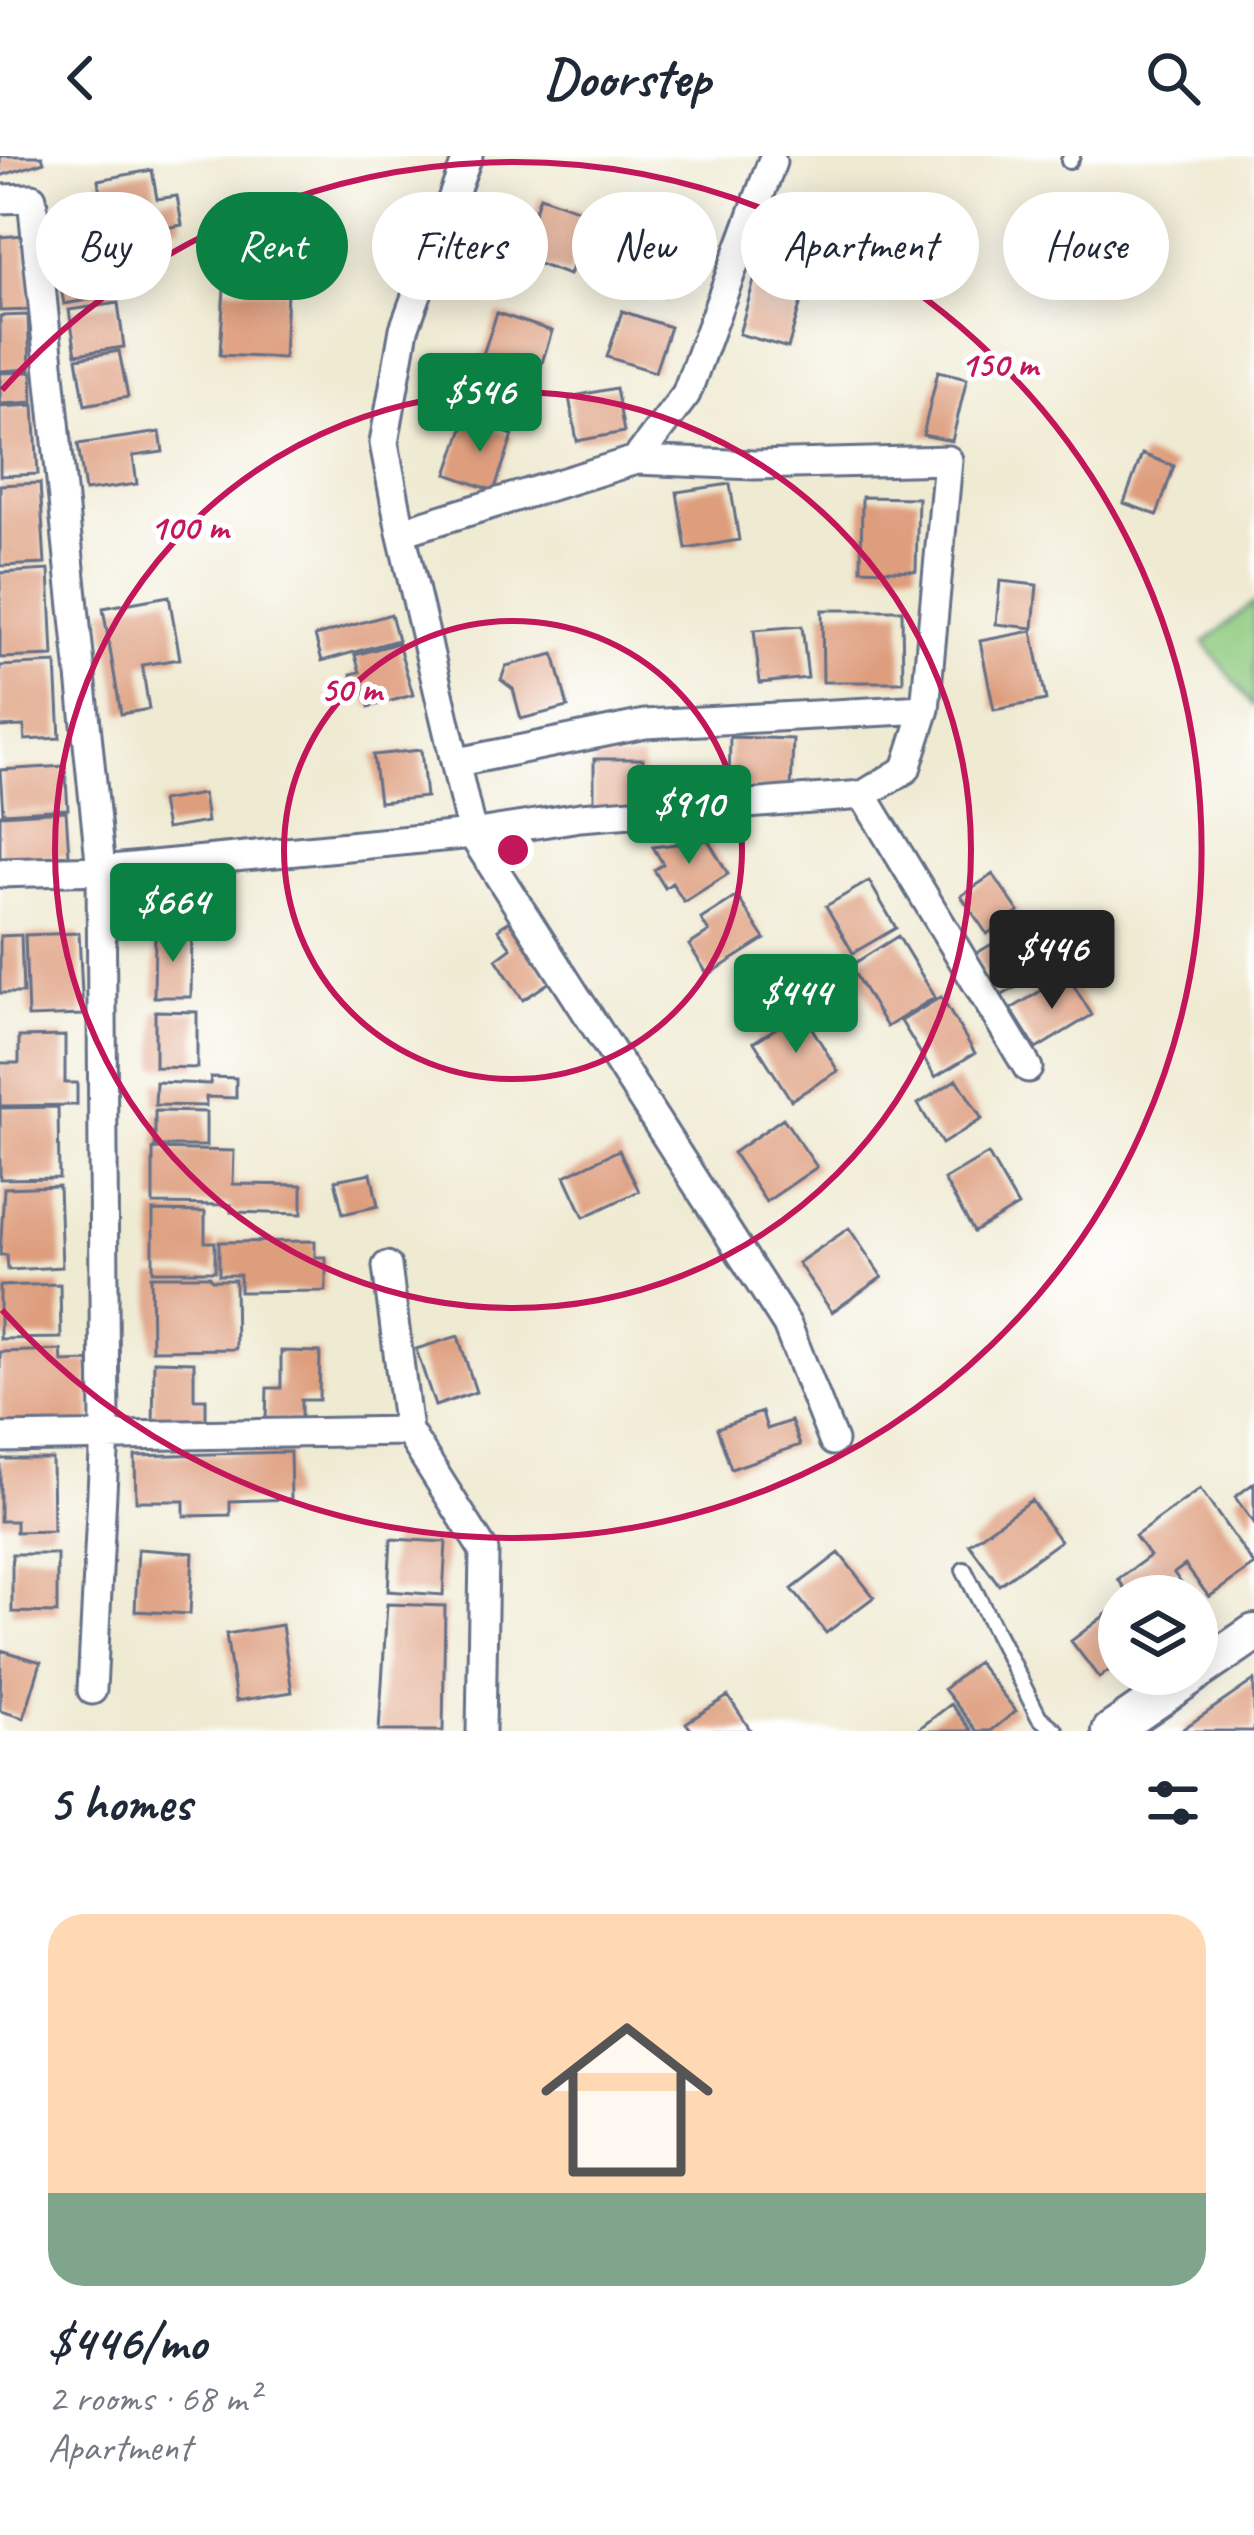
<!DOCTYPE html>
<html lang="en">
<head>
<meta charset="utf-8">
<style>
  :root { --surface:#fff; --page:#f6f6f7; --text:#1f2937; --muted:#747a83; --line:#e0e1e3; --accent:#0b8043 }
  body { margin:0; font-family:Caveat,sans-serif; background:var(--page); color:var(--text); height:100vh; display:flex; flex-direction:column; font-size:45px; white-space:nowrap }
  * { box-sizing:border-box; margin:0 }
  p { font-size:39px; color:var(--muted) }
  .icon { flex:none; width:66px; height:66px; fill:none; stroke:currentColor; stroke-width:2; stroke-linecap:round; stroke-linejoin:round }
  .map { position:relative; height:1575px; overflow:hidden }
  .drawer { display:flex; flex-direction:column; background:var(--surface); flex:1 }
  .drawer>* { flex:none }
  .top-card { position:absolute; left:36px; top:36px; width:1182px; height:108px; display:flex; gap:24px }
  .tools { position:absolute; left:1098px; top:1419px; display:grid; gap:24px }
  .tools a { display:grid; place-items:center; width:120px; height:120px; border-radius:50%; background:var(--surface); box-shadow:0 6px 30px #0003; font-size:60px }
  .price { position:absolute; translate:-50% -102px; padding:0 27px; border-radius:12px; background:var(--accent); color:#fff; font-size:39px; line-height:78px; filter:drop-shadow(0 3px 6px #0008) }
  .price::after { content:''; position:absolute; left:50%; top:72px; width:36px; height:27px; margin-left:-18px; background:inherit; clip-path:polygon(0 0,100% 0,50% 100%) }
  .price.active { background:#222; color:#fff }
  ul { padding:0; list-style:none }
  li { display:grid; align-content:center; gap:24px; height:636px; padding:0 48px }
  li+li { border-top:3px solid var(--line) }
  li span { display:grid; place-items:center; height:372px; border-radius:36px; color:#555 }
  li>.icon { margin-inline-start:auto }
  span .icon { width:216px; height:216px; fill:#fffc; stroke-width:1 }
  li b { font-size:51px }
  h2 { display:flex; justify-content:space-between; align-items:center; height:144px; padding:0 48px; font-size:51px }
  .pill { padding:0 42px; border-radius:54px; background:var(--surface); box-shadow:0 6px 30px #0003; font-size:42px; line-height:108px }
  .pill.active { background:var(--accent); color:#fff }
  header { display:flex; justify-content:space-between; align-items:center; height:156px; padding:0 48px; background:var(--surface); font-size:54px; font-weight:700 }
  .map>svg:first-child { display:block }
</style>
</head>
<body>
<header><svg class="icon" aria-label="back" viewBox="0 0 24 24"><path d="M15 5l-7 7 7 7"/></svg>Doorstep<svg class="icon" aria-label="search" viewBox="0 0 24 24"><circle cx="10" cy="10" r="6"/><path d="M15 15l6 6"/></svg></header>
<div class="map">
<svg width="1254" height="1575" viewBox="0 0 1254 1575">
  <rect width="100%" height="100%" fill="#fff"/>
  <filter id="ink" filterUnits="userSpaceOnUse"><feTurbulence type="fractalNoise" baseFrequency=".00833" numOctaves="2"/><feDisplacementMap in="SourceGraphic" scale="24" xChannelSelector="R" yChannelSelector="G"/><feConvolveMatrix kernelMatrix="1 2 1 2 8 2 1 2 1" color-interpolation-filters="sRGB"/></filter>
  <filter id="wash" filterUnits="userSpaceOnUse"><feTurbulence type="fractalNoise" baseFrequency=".004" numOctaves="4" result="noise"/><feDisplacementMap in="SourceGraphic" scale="48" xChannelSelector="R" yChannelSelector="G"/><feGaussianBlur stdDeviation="2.7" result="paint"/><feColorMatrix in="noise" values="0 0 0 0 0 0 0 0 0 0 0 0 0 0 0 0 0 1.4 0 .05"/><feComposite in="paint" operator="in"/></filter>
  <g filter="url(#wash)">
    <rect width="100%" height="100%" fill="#efead2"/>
    <path fill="#8fca7f" stroke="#557c6e" stroke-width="3" d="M 1254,446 L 1254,550 L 1204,487 Z"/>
    <g id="blocks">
      <path fill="#de9e7e" d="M 0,0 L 42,0 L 44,6 L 0,20 Z
        M 152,14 L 157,43 L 177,40 L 182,69 L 132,78 L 128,59 L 105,63 L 98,24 Z
        M 540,40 L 591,58 L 569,119 L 519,101 Z
        M 103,68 L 116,139 L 64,148 L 51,78 Z
        M 626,77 L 679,95 L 664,141 L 610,124 Z
        M 24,79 L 32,154 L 0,155 L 0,81 Z
        M 755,121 L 804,135 L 788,192 L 739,178 Z
        M 224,132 L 287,135 L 284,202 L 220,199 Z
        M 118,147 L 124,191 L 76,198 L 69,154 Z
        M 622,155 L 670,171 L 655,216 L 607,201 Z
        M 497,157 L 552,175 L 533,235 L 477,216 Z
        M 28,159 L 30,213 L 0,215 L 0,160 Z
        M 119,195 L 128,241 L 85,249 L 77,202 Z
        M 938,215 L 967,222 L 952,285 L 923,279 Z
        M 32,216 L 33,246 L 0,248 L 0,217 Z
        M 616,232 L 624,276 L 577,285 L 569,241 Z
        M 34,249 L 38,318 L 0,320 L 0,251 Z
        M 466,263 L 513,279 L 494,335 L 447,318 Z
        M 160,276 L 163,296 L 133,300 L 137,328 L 85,335 L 78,288 Z
        M 1142,298 L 1174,310 L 1157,359 L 1124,347 Z
        M 40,327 L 45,408 L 0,410 L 0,329 Z
        M 730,328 L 739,384 L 686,393 L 677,336 Z
        M 862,341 L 918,342 L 916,415 L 861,413 Z
        M 49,414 L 53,500 L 0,502 L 0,417 Z
        M 1000,425 L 1037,429 L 1033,472 L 996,468 Z
        M 169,440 L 180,503 L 142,509 L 149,553 L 121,558 L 103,452 Z
        M 822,454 L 902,454 L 903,526 L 823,526 Z
        M 391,458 L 398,484 L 322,505 L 315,480 Z
        M 802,470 L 808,522 L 760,527 L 754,474 Z
        M 1032,475 L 1046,544 L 994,554 L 980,485 Z
        M 398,487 L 413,539 L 369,551 L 363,529 L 355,532 L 351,518 L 360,516 L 355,499 Z
        M 554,498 L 568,551 L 521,563 L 513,533 L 501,524 L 506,510 Z
        M 56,507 L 60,582 L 25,584 L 24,570 L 0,571 L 0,510 Z
        M 730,581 L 793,583 L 791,635 L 729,634 Z
        M 421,594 L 426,641 L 379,646 L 373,599 Z
        M 594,603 L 643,603 L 644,652 L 594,653 Z
        M 65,610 L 68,653 L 3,657 L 0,614 Z
        M 203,638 L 207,666 L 166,673 L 161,645 Z
        M 66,655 L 69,699 L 0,704 L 0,659 Z
        M 708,684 L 728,718 L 684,746 L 672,727 L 665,732 L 654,714 L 663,708 L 653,691 Z
        M 993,718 L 1019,756 L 987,778 L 961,740 Z
        M 869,725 L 896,772 L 853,797 L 826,750 Z
        M 737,740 L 765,783 L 708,819 L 689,789 L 709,776 L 701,763 Z
        M 509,765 L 550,826 L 523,844 L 496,803 L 511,792 L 498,773 Z
        M 1023,770 L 1048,813 L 999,841 L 975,798 Z
        M 79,777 L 83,859 L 28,861 L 25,779 Z
        M 155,777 L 192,778 L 191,841 L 154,841 Z
        M 21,779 L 23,837 L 0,837 L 0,780 Z
        M 898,780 L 935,841 L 887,871 L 850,810 Z
        M 1067,819 L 1092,859 L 1036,893 L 1011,853 Z
        M 941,841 L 975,897 L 935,921 L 901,865 Z
        M 155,855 L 197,856 L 197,912 L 155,911 Z
        M 802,856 L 838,915 L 791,944 L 754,886 Z
        M 65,880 L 65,927 L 77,927 L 77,949 L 0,950 L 0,907 L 19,907 L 19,881 Z
        M 211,921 L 236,922 L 236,942 L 206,941 L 206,950 L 155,949 L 156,926 L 210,928 Z
        M 957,923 L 982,963 L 942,988 L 918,948 Z
        M 58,951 L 59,1022 L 0,1023 L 0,952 Z
        M 155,955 L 206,956 L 206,990 L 155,990 Z
        M 783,962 L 817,1011 L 766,1046 L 733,997 Z
        M 153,993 L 234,995 L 233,1028 L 302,1029 L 302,1058 L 231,1056 L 231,1049 L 153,1048 Z
        M 619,994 L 639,1035 L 584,1061 L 565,1020 Z
        M 988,998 L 1018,1050 L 974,1076 L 944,1024 Z
        M 371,1017 L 378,1050 L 343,1058 L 335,1024 Z
        M 59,1030 L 62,1111 L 8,1114 L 7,1099 L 0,1099 L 4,1032 Z
        M 153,1055 L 205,1056 L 205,1086 L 215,1086 L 215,1115 L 153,1115 Z
        M 849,1072 L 882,1121 L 832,1156 L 798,1107 Z
        M 315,1085 L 315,1101 L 326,1101 L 326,1135 L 240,1136 L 240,1119 L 219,1119 L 219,1086 Z
        M 151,1120 L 210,1120 L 212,1124 L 235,1124 L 236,1193 L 152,1194 Z
        M 60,1128 L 61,1182 L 0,1183 L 0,1130 Z
        M 458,1180 L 476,1236 L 435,1250 L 416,1193 Z
        M 61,1194 L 62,1206 L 89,1205 L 91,1267 L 0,1270 L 0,1196 Z
        M 281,1195 L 320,1196 L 319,1244 L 301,1244 L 301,1265 L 266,1264 L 267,1232 L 281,1232 Z
        M 154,1205 L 194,1206 L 194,1243 L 206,1243 L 206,1276 L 153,1275 Z
        M 762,1256 L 767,1273 L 791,1265 L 800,1289 L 731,1313 L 717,1272 Z
        M 290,1296 L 291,1343 L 230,1345 L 230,1359 L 184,1360 L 184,1345 L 136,1345 L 135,1300 Z
        M 0,1303 L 52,1303 L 53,1375 L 16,1376 L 16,1365 L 0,1365 Z
        M 1254,1327 L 1254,1368 L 1235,1341 Z
        M 1200,1333 L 1254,1409 L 1209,1441 L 1185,1409 L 1174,1417 L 1190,1440 L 1130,1440 L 1118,1423 L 1150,1400 L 1135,1380 Z
        M 1031,1344 L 1060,1385 L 999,1429 L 969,1388 Z
        M 391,1383 L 446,1386 L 443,1439 L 388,1435 Z
        M 138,1393 L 193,1397 L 190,1458 L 135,1455 Z
        M 839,1397 L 874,1441 L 826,1477 L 792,1433 Z
        M 12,1398 L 57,1398 L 57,1457 L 12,1456 Z
        M 387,1448 L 445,1450 L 443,1575 L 379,1575 Z
        M 1117,1450 L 1119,1507 L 1099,1522 L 1071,1485 Z
        M 282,1469 L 292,1536 L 236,1545 L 226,1478 Z
        M 1,1494 L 41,1506 L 24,1562 L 0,1555 Z
        M 977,1506 L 1016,1555 L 991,1575 L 977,1575 L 944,1533 Z
        M 1254,1524 L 1254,1575 L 1180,1575 Z
        M 728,1540 L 751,1575 L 692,1575 L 686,1567 Z
        M 951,1548 L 972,1575 L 916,1575 Z"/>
    </g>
  </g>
  <g filter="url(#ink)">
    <use href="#blocks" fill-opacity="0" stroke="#657087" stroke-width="3"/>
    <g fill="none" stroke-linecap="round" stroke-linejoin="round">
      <defs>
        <path id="service" d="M 1069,5 L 1072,0
          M 964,1414 L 1039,1561 L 1056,1575"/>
        <path id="minor" d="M 468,0 L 404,173 L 384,287 L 401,376 L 472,678 L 787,1169 L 833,1285
          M 0,43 L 32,42 L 101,714 L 105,1277 L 92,1534
          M 636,304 L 686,238 L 772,6
          M 458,606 L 645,568 L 925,553
          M 863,639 L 1028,912
          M 0,717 L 101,714 L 472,678 L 580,661 L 863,639 L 906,613 L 925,553 L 948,304 L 754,309 L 636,304 L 401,376
          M 387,1110 L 408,1275 L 484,1395 L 481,1575
          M 0,1282 L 408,1275"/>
        <path id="tertiary" d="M 1197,1516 L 1254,1477
          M 1111,1575 L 1194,1518"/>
      </defs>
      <use href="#service" stroke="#657087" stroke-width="20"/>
      <use href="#minor" stroke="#657087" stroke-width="33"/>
      <use href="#tertiary" stroke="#657087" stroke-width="42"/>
      <use href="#service" stroke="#fff" stroke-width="14"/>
      <use href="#minor" stroke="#fff" stroke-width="27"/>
      <use href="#tertiary" stroke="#fff" stroke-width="36"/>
    </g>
  </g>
  <g fill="none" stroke="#c2185b" stroke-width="6">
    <circle cx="513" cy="694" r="229"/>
    <circle cx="513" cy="694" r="458"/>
    <path d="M2 234A688 688 0 1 1 2 1154"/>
  </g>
  <circle cx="513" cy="694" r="18" fill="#c2185b" stroke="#fff" stroke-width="6"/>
  <g font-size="36" text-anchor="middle" font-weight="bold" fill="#c2185b" stroke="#fff" stroke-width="10" stroke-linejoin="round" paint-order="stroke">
    <text x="999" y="220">150 m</text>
    <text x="189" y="383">100 m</text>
    <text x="351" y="545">50 m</text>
  </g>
</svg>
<div class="tools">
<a><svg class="icon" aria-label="layers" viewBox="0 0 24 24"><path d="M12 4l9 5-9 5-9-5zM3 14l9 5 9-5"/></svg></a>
</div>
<b class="price" style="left:480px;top:299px">$546</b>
<b class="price" style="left:689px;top:711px">$910</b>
<b class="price" style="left:173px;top:809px">$664</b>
<b class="price active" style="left:1052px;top:856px">$446</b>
<b class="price" style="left:796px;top:900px">$444</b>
<div class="top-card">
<a class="pill">Buy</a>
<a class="pill active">Rent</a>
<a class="pill">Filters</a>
<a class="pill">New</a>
<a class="pill">Apartment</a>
<a class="pill">House</a>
</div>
</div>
<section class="drawer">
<h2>5 homes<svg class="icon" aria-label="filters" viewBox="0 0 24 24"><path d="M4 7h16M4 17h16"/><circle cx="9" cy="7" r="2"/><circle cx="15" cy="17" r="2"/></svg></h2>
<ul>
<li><span style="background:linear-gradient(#ffd9b3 75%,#7fa58c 0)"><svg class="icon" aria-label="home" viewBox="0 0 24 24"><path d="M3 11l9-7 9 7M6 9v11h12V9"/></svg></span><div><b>$446/mo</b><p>2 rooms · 68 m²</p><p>Apartment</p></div></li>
</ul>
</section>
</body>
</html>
